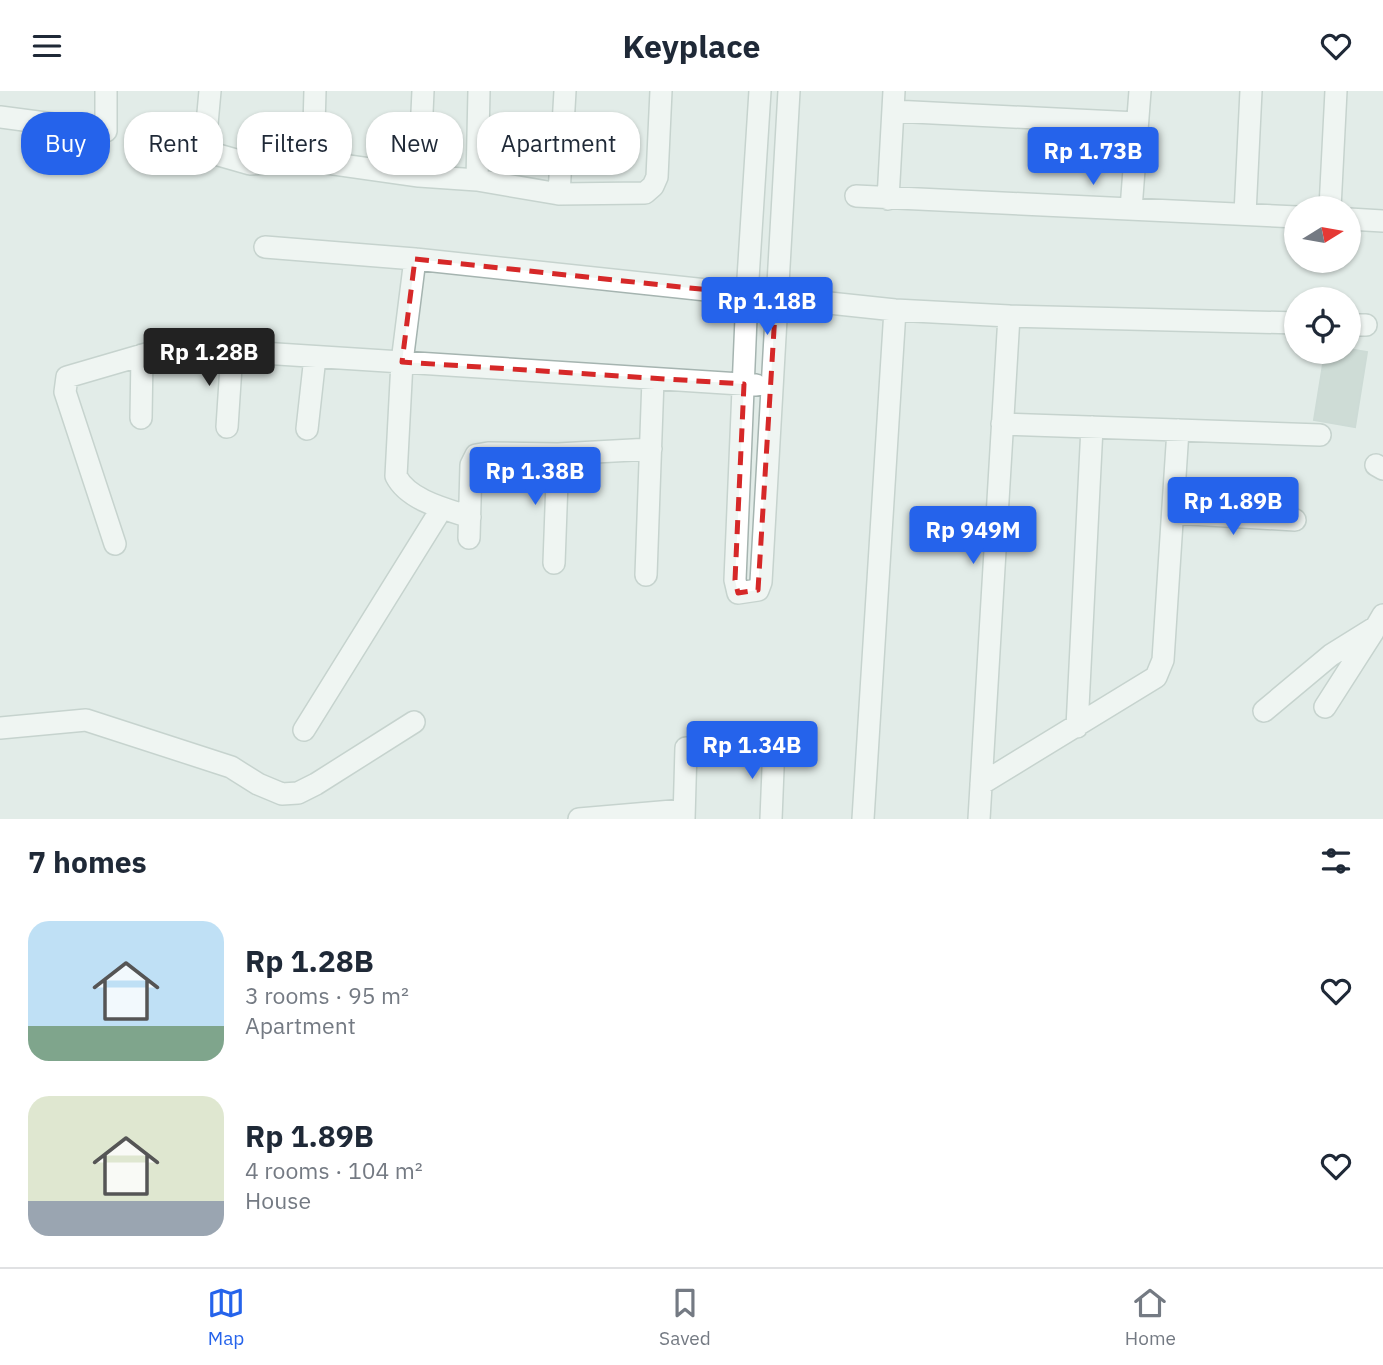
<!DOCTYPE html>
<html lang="en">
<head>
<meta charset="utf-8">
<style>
  :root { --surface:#fff; --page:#f2f2f3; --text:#1f2937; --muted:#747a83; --line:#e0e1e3; --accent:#2563eb }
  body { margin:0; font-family:"IBM Plex Sans",sans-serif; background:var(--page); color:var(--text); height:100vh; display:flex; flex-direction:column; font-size:26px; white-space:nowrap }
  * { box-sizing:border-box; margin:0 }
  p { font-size:23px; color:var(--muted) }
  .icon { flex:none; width:38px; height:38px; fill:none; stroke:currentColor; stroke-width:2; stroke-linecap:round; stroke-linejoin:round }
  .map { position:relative; height:728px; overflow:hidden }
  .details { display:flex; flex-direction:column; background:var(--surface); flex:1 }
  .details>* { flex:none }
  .guide { position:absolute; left:21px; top:21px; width:700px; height:63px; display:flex; gap:14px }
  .needle { width:46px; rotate:79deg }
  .buttons { position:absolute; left:1284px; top:105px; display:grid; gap:14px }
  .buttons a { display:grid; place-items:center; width:77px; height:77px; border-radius:50%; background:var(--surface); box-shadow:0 2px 5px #0004; font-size:35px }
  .price { position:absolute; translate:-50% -60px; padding:0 16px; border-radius:7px; background:var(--accent); color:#fff; font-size:23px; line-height:46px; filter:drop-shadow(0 2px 4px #0008) }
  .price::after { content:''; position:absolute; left:50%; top:42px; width:21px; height:16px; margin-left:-10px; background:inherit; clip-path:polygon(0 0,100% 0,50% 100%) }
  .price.selected { background:#222; color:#fff }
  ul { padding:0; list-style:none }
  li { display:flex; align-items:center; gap:21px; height:175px; padding:0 28px }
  li span { display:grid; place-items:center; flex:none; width:196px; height:140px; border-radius:21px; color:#555 }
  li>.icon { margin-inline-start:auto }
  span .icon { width:84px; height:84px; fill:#fffc; stroke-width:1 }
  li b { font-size:30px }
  h2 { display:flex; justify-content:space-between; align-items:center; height:84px; padding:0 28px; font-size:30px }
  .chip { padding:0 24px; border-radius:28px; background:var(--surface); box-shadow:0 2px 5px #0004; font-size:24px; line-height:63px }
  .chip.selected { background:var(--accent); color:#fff }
  header { display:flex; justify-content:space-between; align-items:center; height:91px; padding:0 28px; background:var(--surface); font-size:32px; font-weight:700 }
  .menu { display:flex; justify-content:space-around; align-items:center; height:98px; border-top:2px solid var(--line); background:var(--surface); font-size:19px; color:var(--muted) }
  .menu a { display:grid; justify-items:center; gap:4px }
  .menu .selected { color:var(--accent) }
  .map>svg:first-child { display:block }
</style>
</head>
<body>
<header><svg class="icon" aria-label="menu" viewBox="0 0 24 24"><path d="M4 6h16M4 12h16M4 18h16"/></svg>Keyplace<svg class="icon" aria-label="heart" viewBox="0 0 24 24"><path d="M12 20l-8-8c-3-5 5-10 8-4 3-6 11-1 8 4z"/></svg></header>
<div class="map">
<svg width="1383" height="728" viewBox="0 0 1383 728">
  <rect width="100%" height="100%" fill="#e2ece8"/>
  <path fill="#b7c7c2" stroke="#b4c6c0" stroke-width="2" d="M 1349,258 L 1367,261 L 1355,336 L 1314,329 L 1325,261 L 1349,261 Z"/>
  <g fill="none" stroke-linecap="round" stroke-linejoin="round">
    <defs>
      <path id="minor" d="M 210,0 L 205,55 L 208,61 L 250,73 L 313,70 L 419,85 L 477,89 L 559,103 L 645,102 L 653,95 L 657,86 L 661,0
        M 760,0 L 747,203 L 735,489 L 738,502 L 758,499 L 761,491 L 789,0
        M 893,20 L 1137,32
        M 0,26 L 106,40 L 106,0
        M 313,70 L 315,0
        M 419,85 L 423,0
        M 477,89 L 479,0
        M 559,103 L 565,0
        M 856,105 L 1297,126
        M 888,108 L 894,0
        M 1330,117 L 1336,0
        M 1131,118 L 1140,0
        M 1245,123 L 1251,0
        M 1349,128 L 1383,130
        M 265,156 L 415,168 L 895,219 L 1009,225 L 1297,232
        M 415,168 L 402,271 L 396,385 C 408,409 445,418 470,426
        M 1349,234 L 1366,234
        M 141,327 L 142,264
        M 1002,333 L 1320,344
        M 227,336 L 232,260
        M 307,338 L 315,266
        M 1376,374 L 1383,378
        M 1173,422 L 1295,429
        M 469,447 L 471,374 L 476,364 L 488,362 L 558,363 L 651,358
        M 115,453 L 65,301 L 67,286 L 170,256 L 756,294
        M 554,472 L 558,363
        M 646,484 L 653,288
        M 1325,616 L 1373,541
        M 1264,620 L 1331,564 L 1376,536 L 1383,524
        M 1077,636 L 1092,336
        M 0,637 L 86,629 L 231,676 L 258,693 L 282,703 L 298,702 L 316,693 L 414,631
        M 304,639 L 442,417
        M 981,693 L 1156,586 L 1163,569 L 1178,339
        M 579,728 L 684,719
        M 684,728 L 686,657
        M 771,728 L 774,653
        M 863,728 L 895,219
        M 979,728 L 1009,225"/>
    </defs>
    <use href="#minor" stroke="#a5b4b0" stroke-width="24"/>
    <use href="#minor" stroke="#fff" stroke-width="21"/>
  </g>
  <path d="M0 0H1383V728H0ZM 415,168 L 776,206 L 758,499 L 738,502 L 735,489 L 744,293 L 402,271 Z" fill="#e2ece8" fill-opacity=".55" fill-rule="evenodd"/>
  <path fill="none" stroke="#d62828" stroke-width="5" stroke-dasharray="14 9" stroke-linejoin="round" d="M 415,168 L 776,206 L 758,499 L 738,502 L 735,489 L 744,293 L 402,271 Z"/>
</svg>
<div class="buttons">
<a><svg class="needle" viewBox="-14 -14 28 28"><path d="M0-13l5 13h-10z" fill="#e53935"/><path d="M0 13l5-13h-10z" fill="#747a83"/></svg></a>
<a><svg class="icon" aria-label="locate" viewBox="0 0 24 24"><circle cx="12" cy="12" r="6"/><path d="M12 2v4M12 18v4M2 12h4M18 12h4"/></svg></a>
</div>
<b class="price" style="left:1093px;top:96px">Rp 1.73B</b>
<b class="price" style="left:767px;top:246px">Rp 1.18B</b>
<b class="price selected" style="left:209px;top:297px">Rp 1.28B</b>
<b class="price" style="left:535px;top:416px">Rp 1.38B</b>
<b class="price" style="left:1233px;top:446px">Rp 1.89B</b>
<b class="price" style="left:973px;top:475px">Rp 949M</b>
<b class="price" style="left:752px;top:690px">Rp 1.34B</b>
<div class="guide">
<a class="chip selected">Buy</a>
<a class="chip">Rent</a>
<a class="chip">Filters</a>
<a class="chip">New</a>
<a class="chip">Apartment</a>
</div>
</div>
<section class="details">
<h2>7 homes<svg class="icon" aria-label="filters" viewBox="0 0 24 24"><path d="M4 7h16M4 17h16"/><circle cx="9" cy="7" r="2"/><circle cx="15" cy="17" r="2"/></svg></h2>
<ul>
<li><span style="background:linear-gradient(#bfe0f5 75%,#7fa58c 0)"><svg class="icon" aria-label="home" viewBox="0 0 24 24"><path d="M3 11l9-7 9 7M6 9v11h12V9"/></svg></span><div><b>Rp 1.28B</b><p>3 rooms · 95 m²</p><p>Apartment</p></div><svg class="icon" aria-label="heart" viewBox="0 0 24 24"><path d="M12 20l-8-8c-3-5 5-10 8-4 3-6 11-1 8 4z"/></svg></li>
<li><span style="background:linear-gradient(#dfe7d0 75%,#9aa5b1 0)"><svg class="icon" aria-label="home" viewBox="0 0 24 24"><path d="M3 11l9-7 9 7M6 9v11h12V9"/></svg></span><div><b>Rp 1.89B</b><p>4 rooms · 104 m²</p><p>House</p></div><svg class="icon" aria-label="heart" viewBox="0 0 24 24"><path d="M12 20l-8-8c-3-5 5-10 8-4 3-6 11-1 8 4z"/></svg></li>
</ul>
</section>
<nav class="menu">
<a class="selected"><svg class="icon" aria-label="map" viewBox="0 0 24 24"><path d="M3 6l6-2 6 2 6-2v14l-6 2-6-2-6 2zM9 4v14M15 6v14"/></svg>Map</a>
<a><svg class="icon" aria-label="saved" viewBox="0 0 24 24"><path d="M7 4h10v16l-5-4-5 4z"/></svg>Saved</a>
<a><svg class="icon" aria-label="home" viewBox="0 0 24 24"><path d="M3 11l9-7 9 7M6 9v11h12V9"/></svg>Home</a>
</nav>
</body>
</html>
